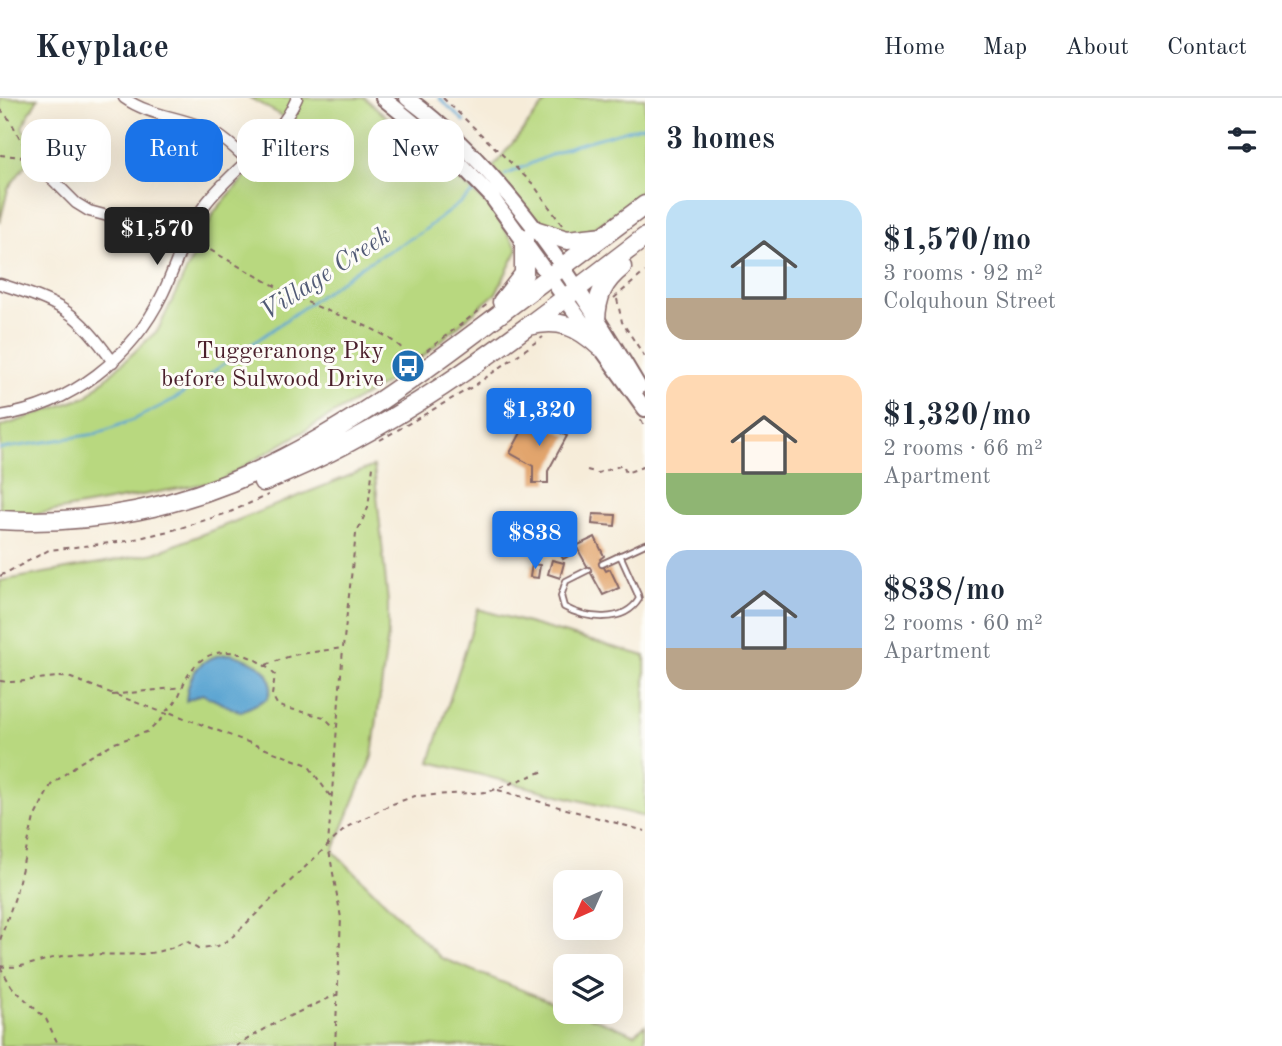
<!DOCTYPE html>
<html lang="en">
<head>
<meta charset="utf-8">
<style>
  :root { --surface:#fff; --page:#f6f6f7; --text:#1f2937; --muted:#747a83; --line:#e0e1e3; --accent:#1a73e8 }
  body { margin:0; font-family:"Old Standard TT",serif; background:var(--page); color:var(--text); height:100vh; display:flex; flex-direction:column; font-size:26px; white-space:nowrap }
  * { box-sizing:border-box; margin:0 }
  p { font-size:23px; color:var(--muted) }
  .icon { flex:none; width:38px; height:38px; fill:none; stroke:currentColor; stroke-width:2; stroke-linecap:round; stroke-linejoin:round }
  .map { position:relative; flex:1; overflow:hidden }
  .details { display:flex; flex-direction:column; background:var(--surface); width:637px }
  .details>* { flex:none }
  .banner { position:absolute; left:21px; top:21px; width:518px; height:63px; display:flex; gap:14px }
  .needle { width:46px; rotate:225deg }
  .buttons { position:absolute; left:553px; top:772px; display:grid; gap:14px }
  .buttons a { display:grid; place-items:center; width:70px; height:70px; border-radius:14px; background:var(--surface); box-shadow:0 7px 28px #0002; font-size:35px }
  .price { position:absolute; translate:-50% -60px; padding:0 16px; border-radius:7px; background:var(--accent); color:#fff; font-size:23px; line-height:46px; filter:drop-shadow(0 2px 4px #0008) }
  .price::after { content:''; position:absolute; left:50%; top:42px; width:21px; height:16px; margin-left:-10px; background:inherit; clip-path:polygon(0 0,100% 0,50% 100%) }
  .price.on { background:#222; color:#fff }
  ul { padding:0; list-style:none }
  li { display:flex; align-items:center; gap:21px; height:175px; padding:0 21px }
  li span { display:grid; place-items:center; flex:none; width:196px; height:140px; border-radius:21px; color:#555 }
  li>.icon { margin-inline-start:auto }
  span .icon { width:84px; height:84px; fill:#fffc; stroke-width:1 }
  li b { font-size:30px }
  h2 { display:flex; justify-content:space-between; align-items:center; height:84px; padding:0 21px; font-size:30px }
  .tag { padding:0 24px; border-radius:21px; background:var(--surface); box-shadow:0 7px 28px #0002; font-size:24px; line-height:63px }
  .tag.on { background:var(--accent); color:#fff }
  header { display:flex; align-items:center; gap:42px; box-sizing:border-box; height:98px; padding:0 35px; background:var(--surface); border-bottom:2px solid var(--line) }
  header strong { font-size:33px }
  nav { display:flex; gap:38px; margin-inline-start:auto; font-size:24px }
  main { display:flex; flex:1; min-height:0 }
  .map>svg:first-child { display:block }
</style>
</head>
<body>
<header>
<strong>Keyplace</strong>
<nav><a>Home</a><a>Map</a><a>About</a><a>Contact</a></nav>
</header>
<main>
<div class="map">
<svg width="645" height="948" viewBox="0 0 645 948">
  <rect width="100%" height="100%" fill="#fdfcf7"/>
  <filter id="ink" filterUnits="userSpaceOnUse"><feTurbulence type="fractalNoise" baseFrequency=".0143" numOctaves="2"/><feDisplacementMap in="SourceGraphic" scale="14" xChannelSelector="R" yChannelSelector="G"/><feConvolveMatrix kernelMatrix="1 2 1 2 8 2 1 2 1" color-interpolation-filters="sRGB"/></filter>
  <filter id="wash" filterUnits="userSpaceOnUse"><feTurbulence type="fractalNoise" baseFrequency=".00686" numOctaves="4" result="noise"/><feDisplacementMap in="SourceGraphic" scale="28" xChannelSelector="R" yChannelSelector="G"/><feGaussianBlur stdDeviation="1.57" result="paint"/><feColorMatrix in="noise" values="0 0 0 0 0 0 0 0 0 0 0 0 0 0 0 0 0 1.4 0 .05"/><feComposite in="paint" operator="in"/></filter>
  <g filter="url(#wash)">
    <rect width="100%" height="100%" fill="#f6ecd9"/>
    <path fill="#b8d87f" stroke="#817c55" stroke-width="2" d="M 0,0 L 38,0 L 22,29 L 35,54 L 8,91 L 0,124 Z
      M 250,0 L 365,0 L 491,110 L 518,151 L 496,195 L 405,274 L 219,383 L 32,417 L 0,414 L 0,329 L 86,299 L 158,232 L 215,113 L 293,24 Z
      M 549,0 L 645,0 L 645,90 C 629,102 601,130 583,135 C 541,149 514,96 493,69 Z
      M 374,368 L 388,505 L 388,537 L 372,659 L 333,753 L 441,860 L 565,909 L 565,914 L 578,914 L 634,936 L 645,927 L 645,948 L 0,948 L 0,483 L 155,455 Z
      M 478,511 L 645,558 L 645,719 L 430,664 Z"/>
    <path fill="#5ba5d2" stroke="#52627e" stroke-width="2" d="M 231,556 C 254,563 281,573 267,601 L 240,614 L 202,596 L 186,603 C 188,575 201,557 231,556 Z"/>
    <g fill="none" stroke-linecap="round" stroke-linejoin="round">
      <path stroke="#5ba5d2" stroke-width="2.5" d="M 439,0 L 465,24
        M 505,77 L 571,48 L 645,27
        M 0,351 L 95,336 L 133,322 L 173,302 L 362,168 L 422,134 L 474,94"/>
    </g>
    <g id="blocks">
      <path fill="#e2a56d" d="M 530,318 L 567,338 L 548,373 L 548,385 L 533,385 L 533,368 L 510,355 Z
        M 593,416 L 616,417 L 615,428 L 592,426 Z
        M 595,439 L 604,458 L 600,461 L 602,466 L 606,473 L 610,471 L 619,490 L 603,497 L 576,448 Z
        M 565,447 L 570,457 L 563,461 L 558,450 Z
        M 552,462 L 564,465 L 560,480 L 548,476 Z
        M 532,466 L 540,467 L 538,480 L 530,479 Z"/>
    </g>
  </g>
  <g filter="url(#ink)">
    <use href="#blocks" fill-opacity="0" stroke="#866768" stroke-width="2"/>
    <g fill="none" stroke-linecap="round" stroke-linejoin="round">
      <defs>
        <path id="lane" d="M 602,466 L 645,446
          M 588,472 L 566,483 L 561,498 L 564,509 C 586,521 624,526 639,501 L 638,497 L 620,457"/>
        <path id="street" d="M 124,0 C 148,17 176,18 203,29 C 220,36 234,49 247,62
          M 31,60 L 76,105 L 89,113 L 187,139
          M 0,186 C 60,205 76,212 113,264
          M 0,318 C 71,307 132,260 163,195 C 177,166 185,134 204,108 C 232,70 278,44 297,0"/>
        <path id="secondary" d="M 383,0 L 449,54 L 491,98 L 645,311
          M 407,0 C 505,72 577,185 639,289"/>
        <path id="highway" d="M 535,132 L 567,142 L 604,138
          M 502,204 L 524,176 L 524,141
          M 596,222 C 597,198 603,184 622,169
          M 528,228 C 559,220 577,228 600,249
          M 263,384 C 406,328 524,231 645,139
          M 0,422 C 197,433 331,343 480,231 C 535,189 590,148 645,107"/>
      </defs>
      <use href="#lane" stroke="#866768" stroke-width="8"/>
      <use href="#street" stroke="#866768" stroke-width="13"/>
      <use href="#secondary" stroke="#866768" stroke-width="18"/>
      <use href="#highway" stroke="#866768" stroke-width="21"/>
      <path stroke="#866768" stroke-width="2" stroke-dasharray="5 5" stroke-linecap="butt" d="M 443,0 L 533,86 L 562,127
        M 0,11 L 10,22 L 27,53
        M 0,57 L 23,59
        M 193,142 C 231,164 268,185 307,204 C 342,221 390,230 413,263 L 489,205
        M 614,200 L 645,174
        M 617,201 L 622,224 L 645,259
        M 641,322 L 645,331
        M 380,342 L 474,288 L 543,239
        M 587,372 L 598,375 L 623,367 L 626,375 L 645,368
        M 0,478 L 49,452 L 127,443 L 177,431 L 228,415 L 268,397
        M 266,567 L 293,557 L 342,550
        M 0,583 C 24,587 47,576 71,580 L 167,616 L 149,633 L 112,646 L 79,665 L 51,687 L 34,720 L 15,799 L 0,842
        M 112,597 L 182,589
        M 498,692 L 645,733
        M 330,698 L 308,667 L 166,613 C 182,602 180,587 191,573 C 212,542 253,553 275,577 L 272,597 L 278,608 L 324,619 L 335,630
        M 0,868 C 22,872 42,861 64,858 C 104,852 149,865 186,843 L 199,850 L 218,848 L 230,841 L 347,729 L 390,707 L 415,698 L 488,694 L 544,673 L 541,672
        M 0,869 L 12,889 L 46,921 L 59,948
        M 236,948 L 277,924 L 338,896
        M 335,948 L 341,820 L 328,747 L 343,550 L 356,436 L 368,410 L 373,368"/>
      <use href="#lane" stroke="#fff" stroke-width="4.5"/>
      <use href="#street" stroke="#fff" stroke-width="10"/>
      <use href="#secondary" stroke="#fff" stroke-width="14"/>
      <use href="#highway" stroke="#fff" stroke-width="18"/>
    </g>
  </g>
  <defs>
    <symbol id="bus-disc" viewBox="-11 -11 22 22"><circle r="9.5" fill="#1f6fb2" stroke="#fdfcf7"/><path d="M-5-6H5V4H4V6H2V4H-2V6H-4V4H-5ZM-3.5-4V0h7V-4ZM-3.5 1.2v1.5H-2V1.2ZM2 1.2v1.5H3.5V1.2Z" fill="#fff"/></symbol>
  </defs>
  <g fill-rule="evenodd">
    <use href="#bus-disc" x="389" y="249" width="38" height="38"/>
  </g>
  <g text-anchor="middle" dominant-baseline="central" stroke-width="6" stroke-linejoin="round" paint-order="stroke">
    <g font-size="24" fill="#4a1f2b" stroke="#fdfcf7" text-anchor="end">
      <text x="384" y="254">Tuggeranong Pky<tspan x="384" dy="28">before Sulwood Drive</tspan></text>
    </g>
    <g font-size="26" font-style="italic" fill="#525b76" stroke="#fdfcf7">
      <text transform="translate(326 176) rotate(-33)">Village Creek</text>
    </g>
  </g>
</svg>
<div class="buttons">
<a><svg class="needle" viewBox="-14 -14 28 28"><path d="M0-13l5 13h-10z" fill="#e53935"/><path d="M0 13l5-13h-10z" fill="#747a83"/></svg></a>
<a><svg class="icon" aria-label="layers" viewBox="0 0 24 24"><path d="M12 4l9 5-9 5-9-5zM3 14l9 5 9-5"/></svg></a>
</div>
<b class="price on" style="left:157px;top:169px">$1,570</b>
<b class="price" style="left:539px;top:350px">$1,320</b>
<b class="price" style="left:535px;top:473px">$838</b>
<div class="banner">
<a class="tag">Buy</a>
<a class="tag on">Rent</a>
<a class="tag">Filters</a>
<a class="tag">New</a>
</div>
</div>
<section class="details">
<h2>3 homes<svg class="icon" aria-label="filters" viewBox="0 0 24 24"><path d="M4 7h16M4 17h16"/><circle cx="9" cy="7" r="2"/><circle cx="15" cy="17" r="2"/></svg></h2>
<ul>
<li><span style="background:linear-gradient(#bfe0f5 70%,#b9a48a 0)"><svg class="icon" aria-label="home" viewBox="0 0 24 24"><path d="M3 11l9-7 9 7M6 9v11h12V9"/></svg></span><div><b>$1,570/mo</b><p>3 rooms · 92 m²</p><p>Colquhoun Street</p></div></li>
<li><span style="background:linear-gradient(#ffd9b3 70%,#8fb573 0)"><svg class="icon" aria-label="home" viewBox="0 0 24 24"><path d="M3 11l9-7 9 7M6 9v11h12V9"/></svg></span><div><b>$1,320/mo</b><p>2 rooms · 66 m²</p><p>Apartment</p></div></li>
<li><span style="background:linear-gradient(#a9c7e8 70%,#b9a48a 0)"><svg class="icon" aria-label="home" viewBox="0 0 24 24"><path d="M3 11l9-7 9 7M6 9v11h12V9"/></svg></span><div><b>$838/mo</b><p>2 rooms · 60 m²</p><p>Apartment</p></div></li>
</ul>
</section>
</main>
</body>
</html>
